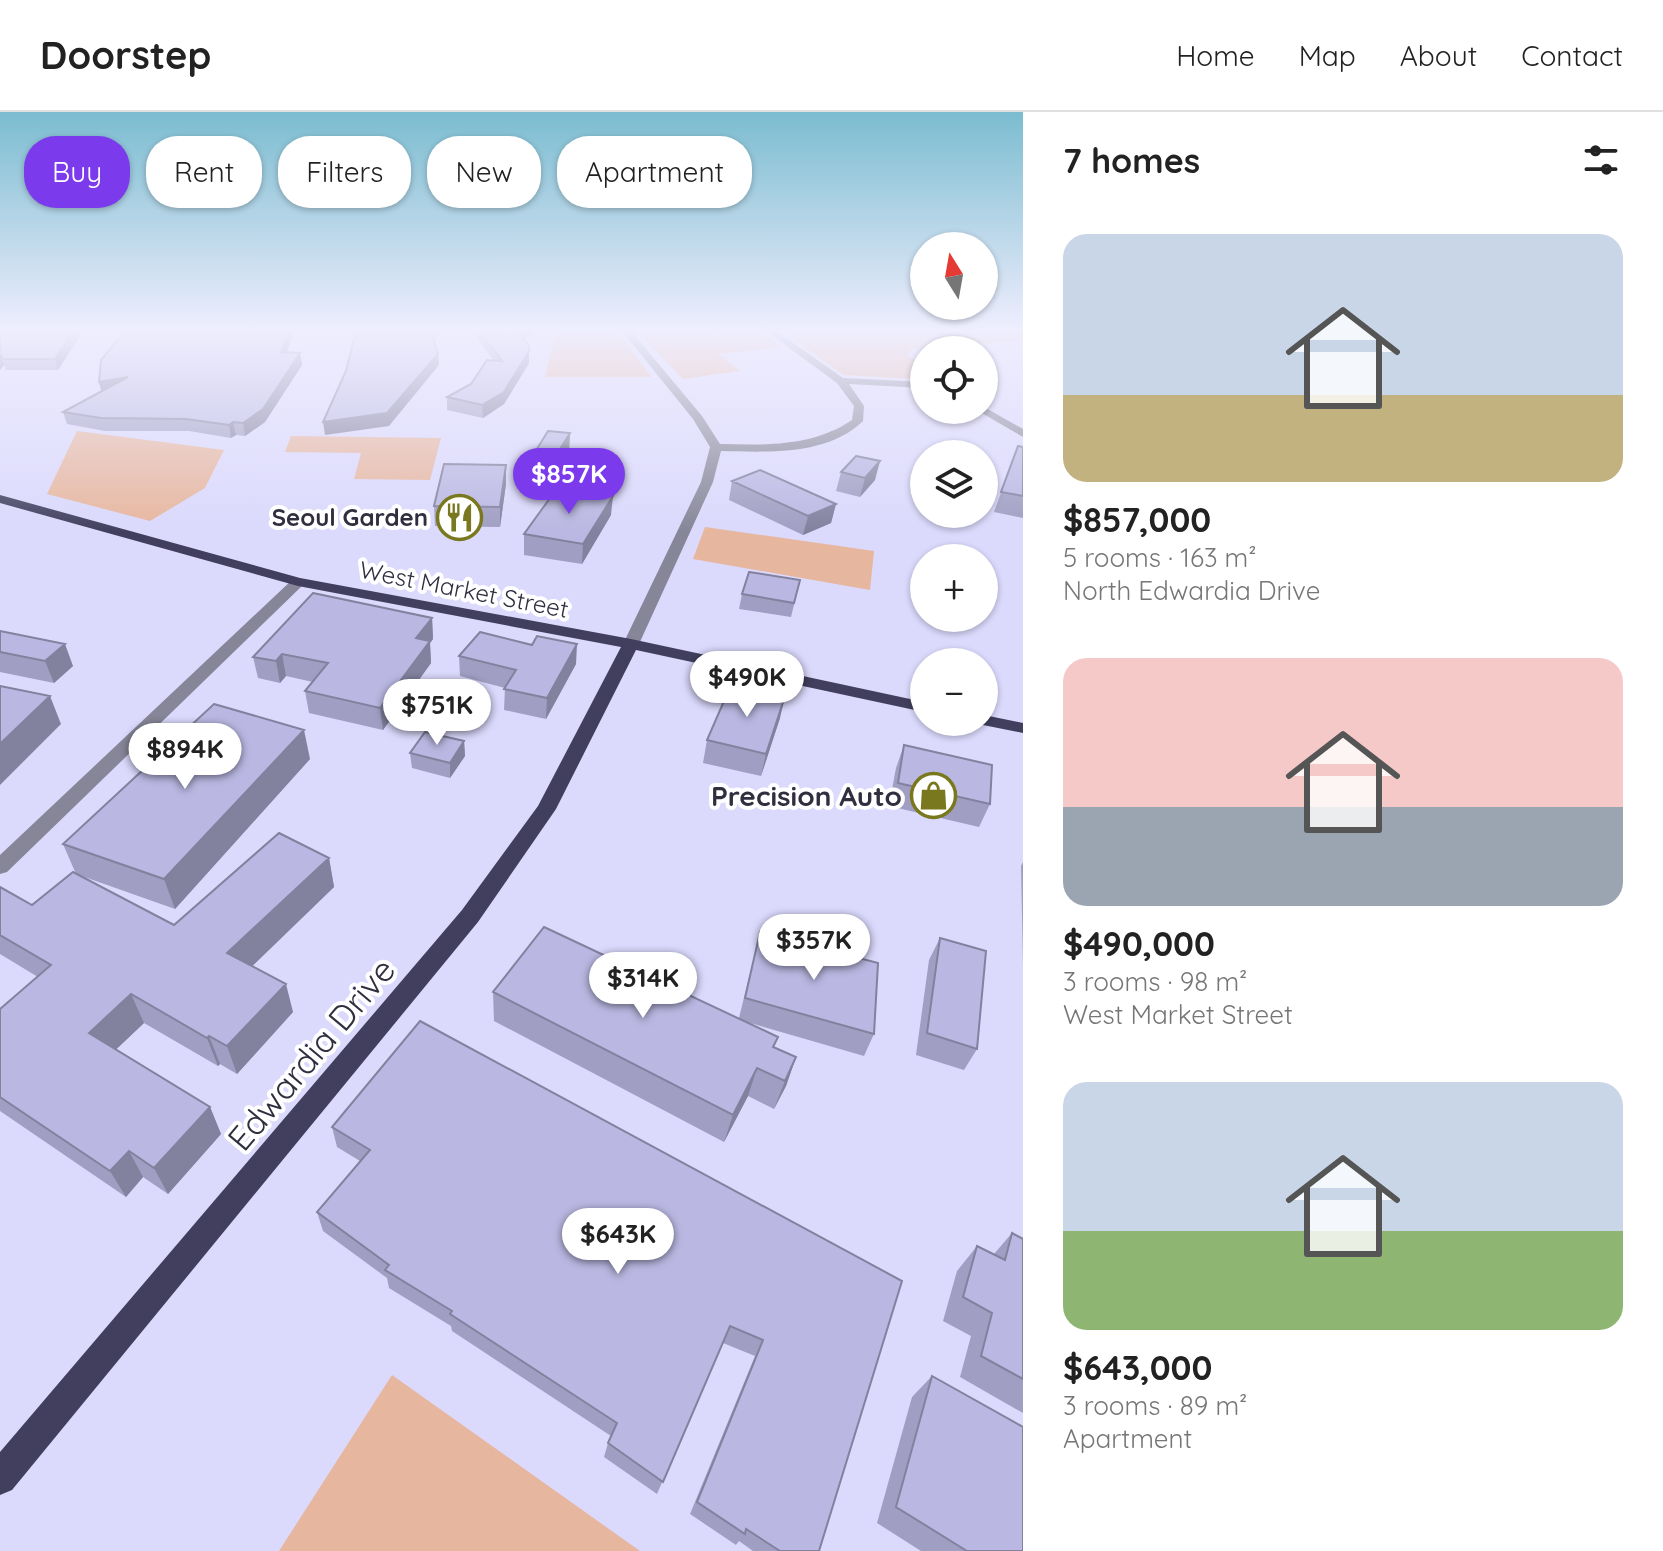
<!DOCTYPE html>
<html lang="en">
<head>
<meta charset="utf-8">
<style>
  :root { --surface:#fff; --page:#f2f2f2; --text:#222; --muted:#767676; --line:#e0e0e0; --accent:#7c3aed }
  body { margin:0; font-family:Quicksand,sans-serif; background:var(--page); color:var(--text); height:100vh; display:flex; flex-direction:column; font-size:30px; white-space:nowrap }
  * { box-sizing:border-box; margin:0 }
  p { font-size:26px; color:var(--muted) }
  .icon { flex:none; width:44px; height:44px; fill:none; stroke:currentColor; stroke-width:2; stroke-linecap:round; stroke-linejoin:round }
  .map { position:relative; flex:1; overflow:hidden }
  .details { display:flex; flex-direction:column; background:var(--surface); width:640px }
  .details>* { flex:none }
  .banner { position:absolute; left:24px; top:24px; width:760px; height:72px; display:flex; gap:16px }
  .needle { width:52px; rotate:349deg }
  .controls { position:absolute; left:910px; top:120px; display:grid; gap:16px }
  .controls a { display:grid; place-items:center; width:88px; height:88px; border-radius:50%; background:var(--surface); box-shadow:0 2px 6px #0004; font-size:40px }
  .price { position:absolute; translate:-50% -68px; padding:0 18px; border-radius:28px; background:#fff; color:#222; font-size:26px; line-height:52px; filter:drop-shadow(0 2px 4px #0008) }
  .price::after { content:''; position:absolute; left:50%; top:48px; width:24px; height:18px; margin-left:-12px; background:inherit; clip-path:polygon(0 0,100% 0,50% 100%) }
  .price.selected { background:var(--accent); color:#fff }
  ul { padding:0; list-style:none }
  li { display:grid; align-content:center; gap:16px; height:424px; padding:0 40px }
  li span { display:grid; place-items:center; height:248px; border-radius:24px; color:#555 }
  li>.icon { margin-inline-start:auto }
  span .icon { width:144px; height:144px; fill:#fffc; stroke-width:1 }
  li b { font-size:34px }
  h2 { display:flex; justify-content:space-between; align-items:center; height:96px; padding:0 40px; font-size:34px }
  .tag { padding:0 28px; border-radius:32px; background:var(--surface); box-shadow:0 2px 6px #0004; font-size:28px; line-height:72px }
  .tag.selected { background:var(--accent); color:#fff }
  header { display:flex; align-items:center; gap:48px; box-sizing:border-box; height:112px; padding:0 40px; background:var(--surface); border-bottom:2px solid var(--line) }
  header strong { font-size:38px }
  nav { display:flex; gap:44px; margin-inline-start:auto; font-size:28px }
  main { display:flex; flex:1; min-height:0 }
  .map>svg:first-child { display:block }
</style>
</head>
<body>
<header>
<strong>Doorstep</strong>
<nav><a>Home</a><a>Map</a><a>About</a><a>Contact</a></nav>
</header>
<main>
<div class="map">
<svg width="1023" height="1439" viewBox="0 0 1023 1439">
  <rect width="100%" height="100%" fill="#dbd9fc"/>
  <path fill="#e7b69e" d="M 556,219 L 618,219 L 651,265 L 545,265 Z
    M 637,219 L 715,222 L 758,219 L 781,235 L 718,242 L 740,259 L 683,267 Z
    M 781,219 L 1023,219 L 1023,229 L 912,237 L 907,243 L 924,255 L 924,260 L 914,267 L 844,263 Z
    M 77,319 L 224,338 L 205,376 L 150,409 L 47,382 Z
    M 291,324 L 441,326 L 430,368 L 354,367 L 361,341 L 285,340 Z
    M 705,415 L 874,439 L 870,478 L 693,447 Z
    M 392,1263 L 640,1439 L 279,1439 Z"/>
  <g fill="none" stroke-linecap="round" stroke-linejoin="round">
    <path fill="#868698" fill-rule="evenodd" d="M 622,219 L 631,219 L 702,304 L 720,332 C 766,333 812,335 852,308 L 854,294 L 837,271 L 766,219 L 776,219 L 843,266 L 924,270 L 924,276 L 849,272 L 864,294 L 863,309 C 827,344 767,340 721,339 L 713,370 L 639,532 L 631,537 L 623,532 L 701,370 L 710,335 L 693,307 Z
      M 984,295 L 1023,317 L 1023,325 L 980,300 L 979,298 L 984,298 Z
      M 298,466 L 303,467 L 303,473 L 7,760 L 0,762 L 0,743 L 293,467 Z"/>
    <path fill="#413f5d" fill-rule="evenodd" d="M 0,383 L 300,466 L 631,527 L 924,590 L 924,600 L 636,538 L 556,697 L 478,810 L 12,1378 L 0,1383 L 0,1340 L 462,798 L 538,694 L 621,535 L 298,474 L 0,391 Z
      M 984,603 L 1023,611 L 1023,621 L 978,612 L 984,610 Z"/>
  </g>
  <path fill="#a09ec2" d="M 0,219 L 83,219 L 58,258 L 6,258 L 4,253 L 0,258 Z
    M 294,219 L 287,240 L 300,241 L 302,253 L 265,310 L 245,324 L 236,323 L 231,326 L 189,319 L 105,319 L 67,312 L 63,300 L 102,280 L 99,270 Z
    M 472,219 L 539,219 L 523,226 L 529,251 L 504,292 L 483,306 L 447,298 L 447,285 L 471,272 L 493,248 Z
    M 570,321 L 569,339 L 557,361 L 535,359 L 535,340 Z
    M 1018,334 L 1023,335 L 1023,406 L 994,400 Z
    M 841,360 L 875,368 L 860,385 L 836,379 Z
    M 732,369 L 836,392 L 831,411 L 803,423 L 729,388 Z
    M 506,372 L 500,415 L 435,414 L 434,394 Z
    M 611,403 L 582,452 L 524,443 L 524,422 Z
    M 800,468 L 791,505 L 739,497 L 742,482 Z
    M 432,506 L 433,527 L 430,531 L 431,551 L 383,618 L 309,601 L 305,579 L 313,570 L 286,564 L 280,571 L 258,566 L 253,545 Z
    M 0,519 L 73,554 L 54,571 L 0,560 Z
    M 532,533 L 576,552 L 546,607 L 504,598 L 505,576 L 460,564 L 459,544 Z
    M 780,606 L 761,664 L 703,651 L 707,628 Z
    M 464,629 L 465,644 L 450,666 L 412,656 L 410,641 Z
    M 904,633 L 990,692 L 979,715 L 889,694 L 896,656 Z
    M 310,647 L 175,797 L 76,762 L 63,732 Z
    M 329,746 L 334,775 L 252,854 L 293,900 L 237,962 L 220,952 L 218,954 L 144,911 L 116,937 L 210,995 L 221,1022 L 168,1082 L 143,1065 L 126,1085 L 0,999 L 0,897 L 38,865 L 0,842 L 0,775 L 32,793 L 174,813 Z
    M 1023,750 L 1023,853 L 1021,754 Z
    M 760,820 L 874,922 L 864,944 L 750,911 L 775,935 L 796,945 L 786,974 L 774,997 L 748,984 L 724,1030 L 494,909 L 493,880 L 739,906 Z
    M 940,826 L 977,937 L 964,958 L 916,943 L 929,848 Z
    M 332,1015 L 902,1169 L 819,1439 L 753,1439 L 739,1429 L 736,1433 L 690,1402 L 755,1244 L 723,1231 L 657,1382 L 604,1345 L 608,1331 L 611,1324 L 452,1219 L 451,1214 L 389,1176 L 387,1166 L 323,1119 L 317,1100 L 360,1049 L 337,1035 Z
    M 1012,1121 L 1023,1127 L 1023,1301 L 960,1265 L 971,1224 L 943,1209 L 957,1159 L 977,1134 L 994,1142 Z
    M 932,1264 L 1023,1439 L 921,1439 L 877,1411 L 912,1285 Z"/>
  <path fill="#82819e" d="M 73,219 L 83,219 L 58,258 L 55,247 Z
    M 289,219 L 294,219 L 283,251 L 281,240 Z
    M 431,219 L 443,219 L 431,228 Z
    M 517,219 L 539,219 L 517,230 Z
    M 529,239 L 529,251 L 504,292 L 483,306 L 482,293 Z
    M 0,241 L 4,253 L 0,258 Z
    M 300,241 L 302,253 L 265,310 L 245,324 L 243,311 Z
    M 438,242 L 439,253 L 389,314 L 325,323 L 323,310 Z
    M 128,265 L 102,282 L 99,270 Z
    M 233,310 L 236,323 L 231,326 L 229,313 Z
    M 570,321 L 569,339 L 557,361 L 557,342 Z
    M 880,349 L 875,368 L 860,385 L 865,366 Z
    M 506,353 L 506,372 L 500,415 L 500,395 Z
    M 613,384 L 611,403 L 582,452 L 583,432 Z
    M 836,392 L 831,411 L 803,423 L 808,404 Z
    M 432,506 L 433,527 L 430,531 L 431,551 L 383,618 L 380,596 L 416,526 Z
    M 65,532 L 73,554 L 54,571 L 45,549 Z
    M 577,532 L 576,552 L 546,607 L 547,586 Z
    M 282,542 L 286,564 L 280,571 L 276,549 Z
    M 50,584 L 61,612 L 0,673 L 0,632 Z
    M 785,584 L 780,606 L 761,664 L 766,642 Z
    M 304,618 L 310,647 L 175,797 L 164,767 Z
    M 464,629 L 465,644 L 450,666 L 450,651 Z
    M 329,746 L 334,775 L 236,870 L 227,841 Z
    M 286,872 L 293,900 L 237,962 L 227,934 Z
    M 131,882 L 144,911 L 104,949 L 89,921 Z
    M 209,924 L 220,952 L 218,954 L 207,926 Z
    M 796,945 L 786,974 L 774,997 L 785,969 Z
    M 757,956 L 748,984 L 724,1030 L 733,1003 Z
    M 210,995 L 221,1022 L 168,1082 L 154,1056 Z
    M 129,1039 L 143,1065 L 126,1085 L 110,1059 Z"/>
  <path fill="#bab8e2" stroke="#82819e" stroke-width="2" d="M 0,219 L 73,219 L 55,247 L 3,247 L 0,242 Z
    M 125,219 L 289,219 L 281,240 L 300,241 L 263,297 L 243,311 L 233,310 L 229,313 L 186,307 L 101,306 L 63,300 L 128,265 L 99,270 L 101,248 Z
    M 356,219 L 431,219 L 438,242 L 387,301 L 323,310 L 346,259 Z
    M 479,219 L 517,219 L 529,234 L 529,239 L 504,280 L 482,293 L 447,285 L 471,272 L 487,248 L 502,249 Z
    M 548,319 L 570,321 L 557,342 L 535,340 Z
    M 1018,334 L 1023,335 L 1023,384 L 1001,380 Z
    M 856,344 L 880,349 L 865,366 L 841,360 Z
    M 444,352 L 506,353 L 500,395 L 434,394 Z
    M 760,358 L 836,392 L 808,404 L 732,369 Z
    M 558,375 L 613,384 L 583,432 L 524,422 Z
    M 749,460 L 800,468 L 794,491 L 742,482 Z
    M 313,481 L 432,506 L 416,526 L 430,529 L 380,596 L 305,579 L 328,551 L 282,542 L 276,549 L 253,545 Z
    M 0,519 L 65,532 L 45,549 L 0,540 Z
    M 480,520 L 532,533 L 537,524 L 577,532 L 547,586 L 504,577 L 516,558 L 459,544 Z
    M 731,573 L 785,584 L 766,642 L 707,628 Z
    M 0,574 L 50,584 L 0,632 Z
    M 214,592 L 304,618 L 164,767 L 63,732 Z
    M 425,620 L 464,629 L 450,651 L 410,641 Z
    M 904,633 L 992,653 L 990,692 L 898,671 Z
    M 279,721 L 329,746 L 227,841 L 286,872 L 227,934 L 209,924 L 207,926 L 131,882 L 89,921 L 210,995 L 154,1056 L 129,1039 L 110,1059 L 0,985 L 0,897 L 51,853 L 0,823 L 0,775 L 32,793 L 73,760 L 174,813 Z
    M 544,815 L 778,925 L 773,935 L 796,945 L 785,969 L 757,956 L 733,1003 L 493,880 Z
    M 760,820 L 878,851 L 874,922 L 745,886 Z
    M 940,826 L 986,839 L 977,937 L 927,921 Z
    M 420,909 L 902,1169 L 819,1439 L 780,1439 L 746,1417 L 745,1422 L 697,1390 L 763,1228 L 730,1214 L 663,1370 L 608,1331 L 617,1311 L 450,1202 L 452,1199 L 385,1158 L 389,1153 L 317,1100 L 370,1038 L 332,1015 Z
    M 1012,1121 L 1023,1127 L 1023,1267 L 981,1244 L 992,1201 L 963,1185 L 977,1134 L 1005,1148 Z
    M 932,1264 L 1023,1315 L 1023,1439 L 967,1439 L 896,1395 Z"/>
  <linearGradient id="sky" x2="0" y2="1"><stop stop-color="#7bbcd0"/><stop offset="0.52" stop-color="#efeefe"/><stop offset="1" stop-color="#efeefe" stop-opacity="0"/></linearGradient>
  <rect width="1023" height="420" fill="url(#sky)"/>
  <defs>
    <symbol id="restaurant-ring" viewBox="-11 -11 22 22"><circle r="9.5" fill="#fff" stroke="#7a781e" stroke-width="1.5"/><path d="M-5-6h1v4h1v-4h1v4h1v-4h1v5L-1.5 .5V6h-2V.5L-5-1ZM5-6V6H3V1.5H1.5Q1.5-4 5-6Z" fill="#7a781e"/></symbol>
    <symbol id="shop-ring" viewBox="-11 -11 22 22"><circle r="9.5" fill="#fff" stroke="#7a781e" stroke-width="1.5"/><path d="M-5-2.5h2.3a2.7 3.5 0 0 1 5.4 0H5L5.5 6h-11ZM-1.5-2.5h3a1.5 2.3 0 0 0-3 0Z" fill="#7a781e"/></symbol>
  </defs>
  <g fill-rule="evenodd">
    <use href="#restaurant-ring" x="434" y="380" width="51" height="51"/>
    <use href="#shop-ring" x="908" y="658" width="51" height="51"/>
  </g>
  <g text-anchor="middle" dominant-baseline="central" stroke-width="8" stroke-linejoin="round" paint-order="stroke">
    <g font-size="24" font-weight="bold" fill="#302f40" stroke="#fff" text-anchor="end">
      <text x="428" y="405">Seoul Garden</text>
    </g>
    <g font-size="24" fill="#302f40" stroke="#fff">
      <text transform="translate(464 477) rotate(11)">West Market Street</text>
    </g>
    <g font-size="28" font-weight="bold" fill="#302f40" stroke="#fff" text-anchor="end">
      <text x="902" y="683">Precision Auto</text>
    </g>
    <g font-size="34" fill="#302f40" stroke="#fff">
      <text transform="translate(311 942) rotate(-50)">Edwardia Drive</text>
    </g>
  </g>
</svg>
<div class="controls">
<a><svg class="needle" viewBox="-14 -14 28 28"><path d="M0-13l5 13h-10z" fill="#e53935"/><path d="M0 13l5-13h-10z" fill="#767676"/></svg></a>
<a><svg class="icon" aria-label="locate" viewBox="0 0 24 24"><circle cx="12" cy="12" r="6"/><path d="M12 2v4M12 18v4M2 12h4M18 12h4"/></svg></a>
<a><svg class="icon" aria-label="layers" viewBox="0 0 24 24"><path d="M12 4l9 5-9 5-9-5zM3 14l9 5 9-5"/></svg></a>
<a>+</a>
<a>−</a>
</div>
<b class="price selected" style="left:569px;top:404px">$857K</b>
<b class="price" style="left:747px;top:607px">$490K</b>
<b class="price" style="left:437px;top:635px">$751K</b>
<b class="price" style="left:185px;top:679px">$894K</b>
<b class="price" style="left:814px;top:870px">$357K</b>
<b class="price" style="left:643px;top:908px">$314K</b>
<b class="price" style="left:618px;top:1164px">$643K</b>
<div class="banner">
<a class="tag selected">Buy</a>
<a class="tag">Rent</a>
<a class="tag">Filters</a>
<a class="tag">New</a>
<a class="tag">Apartment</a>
</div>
</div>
<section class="details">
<h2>7 homes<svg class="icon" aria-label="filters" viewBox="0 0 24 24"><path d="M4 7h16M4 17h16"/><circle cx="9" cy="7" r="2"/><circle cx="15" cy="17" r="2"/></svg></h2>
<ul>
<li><span style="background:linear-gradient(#c9d6e8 65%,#c2b280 0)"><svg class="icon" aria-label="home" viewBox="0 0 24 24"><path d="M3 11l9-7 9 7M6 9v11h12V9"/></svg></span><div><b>$857,000</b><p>5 rooms · 163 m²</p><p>North Edwardia Drive</p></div></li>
<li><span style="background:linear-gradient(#f6c9c9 60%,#9aa5b1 0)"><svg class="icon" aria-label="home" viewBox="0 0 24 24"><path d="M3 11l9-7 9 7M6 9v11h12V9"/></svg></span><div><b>$490,000</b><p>3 rooms · 98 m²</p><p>West Market Street</p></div></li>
<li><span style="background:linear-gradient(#c9d6e8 60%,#8fb573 0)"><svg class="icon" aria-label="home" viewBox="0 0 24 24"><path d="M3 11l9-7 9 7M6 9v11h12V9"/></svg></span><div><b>$643,000</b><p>3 rooms · 89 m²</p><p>Apartment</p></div></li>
</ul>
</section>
</main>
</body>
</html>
